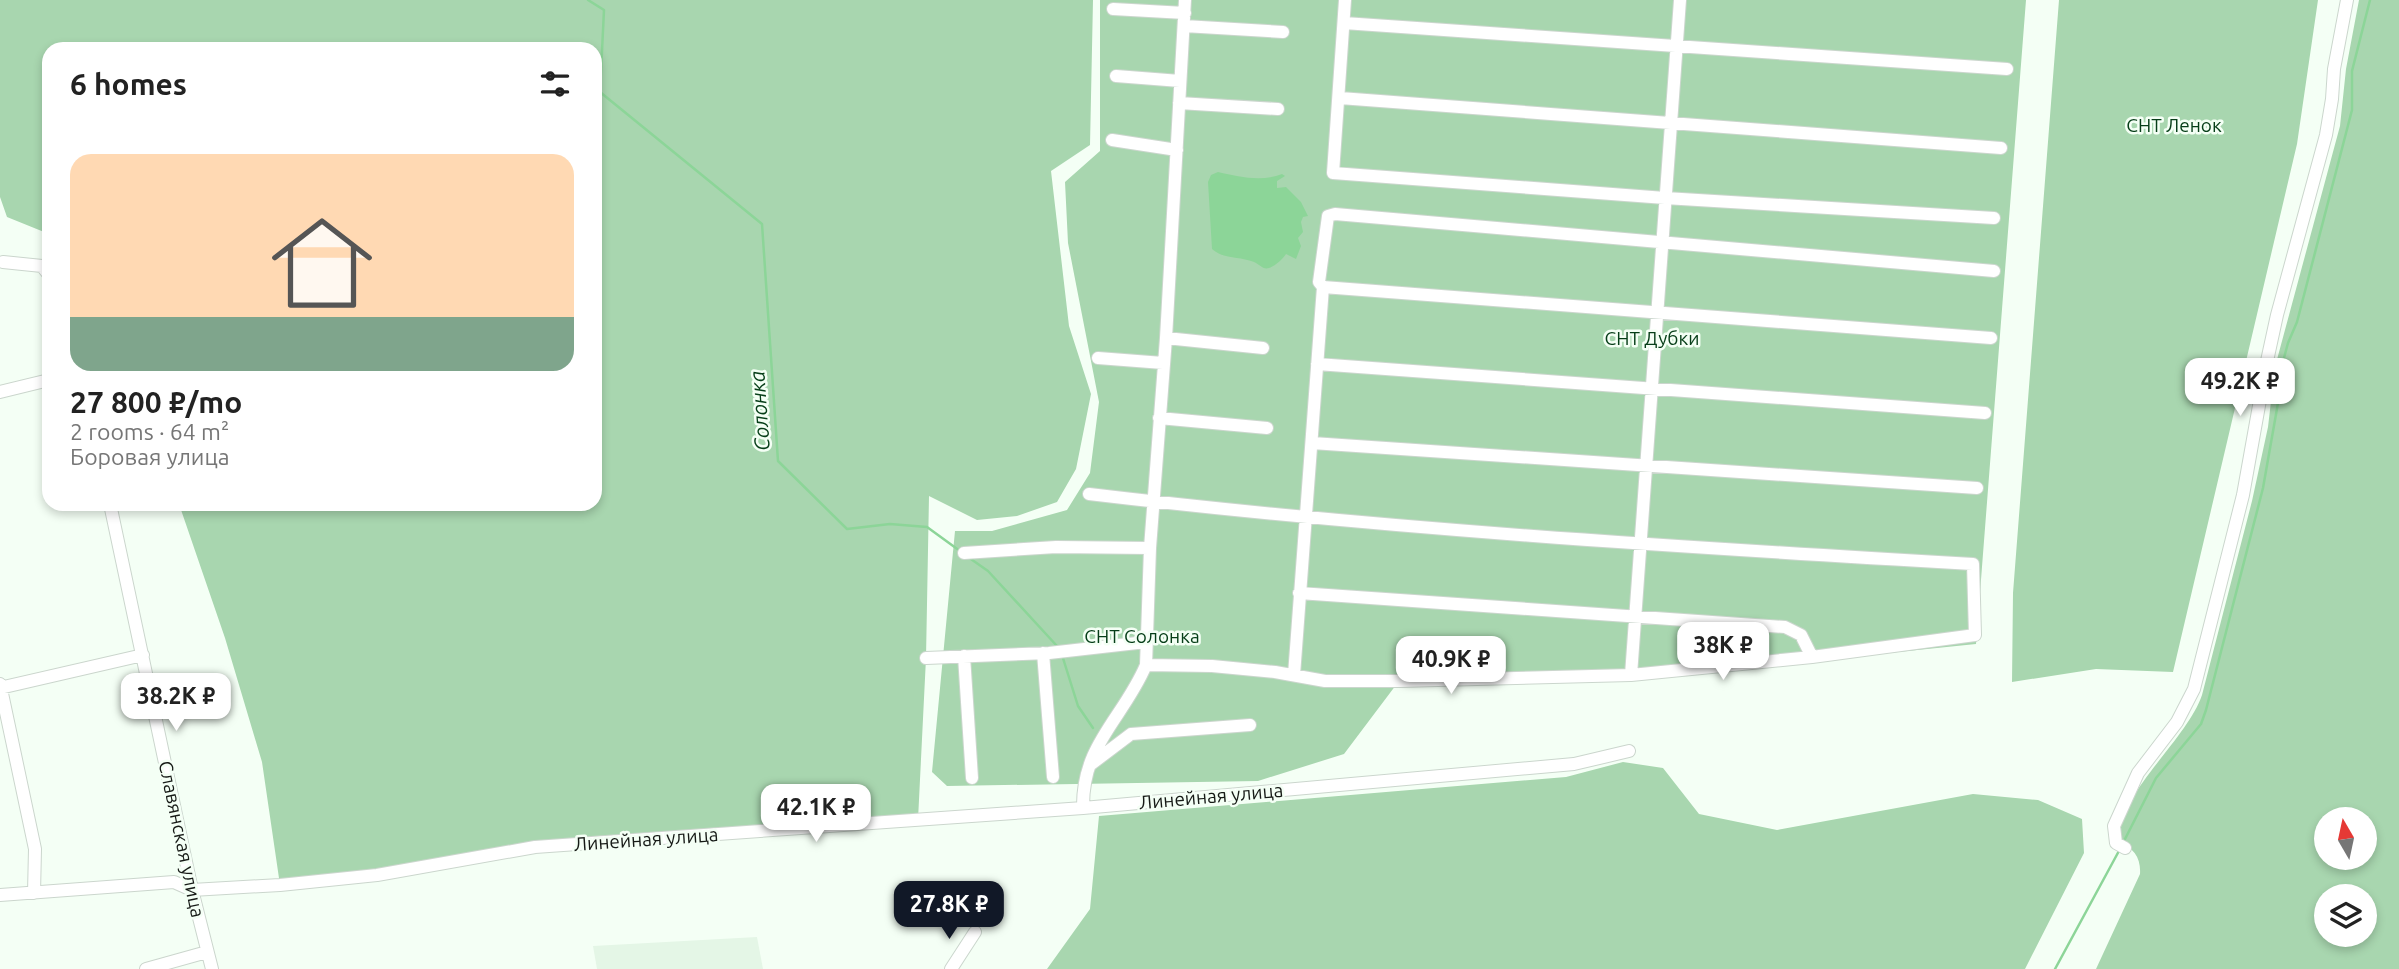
<!DOCTYPE html>
<html lang="en">
<head>
<meta charset="utf-8">
<style>
  :root { --surface:#fff; --page:#f2f2f2; --text:#222; --muted:#767676; --accent:#111827 }
  body { margin:0; font-family:Ubuntu,sans-serif; background:var(--page); color:var(--text); height:100vh; display:flex; flex-direction:column; font-size:26px; white-space:nowrap }
  * { box-sizing:border-box; margin:0 }
  p { font-size:23px; color:var(--muted) }
  .icon { flex:none; width:38px; height:38px; fill:none; stroke:currentColor; stroke-width:2; stroke-linecap:round; stroke-linejoin:round }
  .map { position:relative; flex:1; overflow:hidden }
  .side { position:absolute; left:42px; top:42px; width:560px; height:469px; display:flex; flex-direction:column; background:var(--surface); border-radius:21px; box-shadow:0 4px 10px #0003 }
  .side>* { flex:none }
  .needle { width:46px; rotate:351deg }
  .buttons { position:absolute; left:2314px; top:807px; display:grid; gap:14px }
  .buttons a { display:grid; place-items:center; width:63px; height:63px; border-radius:50%; background:var(--surface); box-shadow:0 4px 10px #0003; font-size:35px }
  .price { position:absolute; translate:-50% -60px; padding:0 16px; border-radius:14px; background:#fff; color:#222; font-size:23px; line-height:46px; filter:drop-shadow(0 2px 4px #0008) }
  .price::after { content:''; position:absolute; left:50%; top:42px; width:21px; height:16px; margin-left:-10px; background:inherit; clip-path:polygon(0 0,100% 0,50% 100%) }
  .price.selected { background:var(--accent); color:#fff }
  ul { padding:0; list-style:none }
  li { display:grid; align-content:center; gap:14px; height:371px; padding:0 28px }
  li span { display:grid; place-items:center; height:217px; border-radius:21px; color:#555 }
  li>.icon { margin-inline-start:auto }
  span .icon { width:126px; height:126px; fill:#fffc; stroke-width:1 }
  li b { font-size:30px }
  h2 { display:flex; justify-content:space-between; align-items:center; height:84px; padding:0 28px; font-size:30px }
  .map>svg:first-child { display:block }
</style>
</head>
<body>
<div class="map">
<svg width="2399" height="969" viewBox="0 0 2399 969">
  <rect width="100%" height="100%" fill="#f4fff5"/>
  <path fill="#e4f6e6" d="M 757,937 L 763,969 L 597,969 L 593,946 Z"/>
  <path fill="#a8d6af" fill-rule="evenodd" d="M 0,0 L 1093,0 L 1090,145 L 1051,171 L 1069,326 L 1091,394 L 1076,469 L 1057,502 L 1017,516 L 977,520 L 929,496 L 926,658 L 918,820 L 535,847 L 280,885 L 262,762 L 225,638 L 179,504 L 595,504 L 595,49 L 49,49 L 49,234 L 7,217 L 0,197 Z
    M 1100,0 L 2026,0 L 1976,644 L 1663,676 L 1399,681 L 1344,754 L 1258,781 L 947,786 L 932,772 L 955,531 L 992,531 L 1067,510 L 1090,473 L 1099,402 L 1068,243 L 1065,182 L 1100,151 Z
    M 2059,0 L 2318,0 L 2297,144 L 2173,672 L 2096,669 L 2012,682 L 2013,593 Z
    M 2359,0 L 2399,0 L 2399,969 L 2096,969 L 2140,874 C 2141,858 2134,848 2119,842 C 2114,797 2187,740 2202,695 L 2252,501 L 2268,427 L 2275,367 L 2340,126 L 2346,69 ZM 2326,819 L 2364,819 L 2364,858 L 2326,858 ZM 2326,896 L 2364,896 L 2364,934 L 2326,934 Z
    M 1623,762 L 1663,768 L 1699,814 L 1777,830 L 1973,794 L 2038,800 L 2082,819 L 2084,853 L 2025,969 L 1047,969 L 1090,909 L 1099,816 L 1566,777 Z"/>
  <path fill="#8cd598" d="M 1218,172 C 1240,177 1261,182 1282,174 L 1285,176 L 1277,181 L 1277,188 L 1286,187 L 1301,202 L 1308,216 L 1303,217 L 1301,222 L 1303,232 L 1298,238 L 1301,246 L 1296,259 L 1286,254 C 1283,259 1275,266 1269,268 C 1263,270 1259,264 1254,262 C 1239,256 1225,260 1212,249 L 1208,182 L 1211,175 Z"/>
  <g fill="none" stroke-linecap="round" stroke-linejoin="round">
    <path stroke="#8cd598" stroke-width="2.5" d="M 588,0 L 604,10 L 600,92 L 762,224 L 778,461 L 847,529 L 890,524 L 927,527 L 960,551
      M 968,557 L 988,571 L 1057,646
      M 1062,655 L 1078,706 L 1093,728
      M 2123,843 L 2156,778 L 2201,724 L 2206,710 L 2263,488 L 2278,403 L 2281,369 L 2288,343 L 2297,322 L 2352,110 L 2352,71 L 2370,0
      M 2055,969 L 2120,849"/>
    <defs>
      <path id="minor" d="M 1345,0 L 1333,173 L 1665,198 L 1994,218
        M 1113,9 L 1185,13
        M 1344,23 L 2007,69
        M 1184,26 L 1283,32
        M 1116,76 L 1180,81
        M 1340,98 L 2001,148
        M 1179,103 L 1278,109
        M 1112,140 L 1177,150
        M 3,262 L 42,266 L 49,275
        M 1323,287 L 1991,338
        M 1166,338 L 1263,348
        M 1098,358 L 1163,363
        M 1317,364 L 1985,413
        M 0,392 L 49,380
        M 1159,418 L 1267,428
        M 1312,443 L 1977,488
        M 1089,494 C 1382,529 1678,547 1973,564 L 1975,635 L 1812,657 L 1801,635 L 1785,627 L 1299,593
        M 110,504 L 192,890 L 212,969
        M 964,553 L 1056,547 L 1150,548
        M 1043,653 L 1053,777
        M 964,656 L 972,778
        M 926,658 L 1049,653 L 1146,642
        M 1146,665 L 1212,666 L 1275,672 L 1325,681 L 1399,681 L 1631,675 L 1812,657
        M 1294,675 L 1323,287 L 1319,282 L 1328,216 L 1335,214 L 1994,271
        M 1631,675 L 1680,0
        M 0,684 L 35,849 L 34,893
        M 0,688 L 143,655
        M 1090,765 L 1131,734 L 1250,725
        M 1083,808 C 1082,744 1123,719 1146,665 L 1150,548 L 1166,338 L 1185,0
        M 2125,848 L 2116,843 L 2114,826 L 2138,773 L 2177,722 L 2194,689 L 2243,495 L 2267,361 L 2277,315 L 2326,135 L 2332,99 L 2334,69 L 2347,0
        M 0,895 L 174,882 L 192,890 L 280,885 L 377,875 L 535,847 L 1083,808 L 1574,764 L 1629,751
        M 146,969 L 207,952
        M 951,969 L 975,932"/>
    </defs>
    <use href="#minor" stroke="#cbd6cd" stroke-width="14"/>
    <use href="#minor" stroke="#fff" stroke-width="12"/>
  </g>
  <g text-anchor="middle" dominant-baseline="central" stroke-width="5" stroke-linejoin="round" paint-order="stroke">
    <g font-size="19" fill="#063e18" stroke="#f4fff5">
      <text x="2174" y="125">СНТ Ленок</text>
      <text x="1652" y="338">СНТ Дубки</text>
      <text x="1142" y="636">СНТ Солонка</text>
    </g>
    <g font-size="19" fill="#161a16" stroke="#f4fff5">
      <text transform="translate(1211 796) rotate(-5)">Линейная улица</text>
      <text transform="translate(182 839) rotate(78)">Славянская улица</text>
      <text transform="translate(646 839) rotate(-4)">Линейная улица</text>
    </g>
    <g font-size="21" font-style="italic" fill="#063e18" stroke="#f4fff5">
      <text transform="translate(759 411) rotate(-94)">Солонка</text>
    </g>
  </g>
</svg>
<div class="buttons">
<a><svg class="needle" viewBox="-14 -14 28 28"><path d="M0-13l5 13h-10z" fill="#e53935"/><path d="M0 13l5-13h-10z" fill="#767676"/></svg></a>
<a><svg class="icon" aria-label="layers" viewBox="0 0 24 24"><path d="M12 4l9 5-9 5-9-5zM3 14l9 5 9-5"/></svg></a>
</div>
<b class="price" style="left:2240px;top:418px">49.2K ₽</b>
<b class="price" style="left:1723px;top:682px">38K ₽</b>
<b class="price" style="left:1451px;top:696px">40.9K ₽</b>
<b class="price" style="left:176px;top:733px">38.2K ₽</b>
<b class="price" style="left:816px;top:844px">42.1K ₽</b>
<b class="price selected" style="left:949px;top:941px">27.8K ₽</b>
<section class="side">
<h2>6 homes<svg class="icon" aria-label="filters" viewBox="0 0 24 24"><path d="M4 7h16M4 17h16"/><circle cx="9" cy="7" r="2"/><circle cx="15" cy="17" r="2"/></svg></h2>
<ul>
<li><span style="background:linear-gradient(#ffd9b3 75%,#7fa58c 0)"><svg class="icon" aria-label="home" viewBox="0 0 24 24"><path d="M3 11l9-7 9 7M6 9v11h12V9"/></svg></span><div><b>27 800 ₽/mo</b><p>2 rooms · 64 m²</p><p>Боровая улица</p></div></li>
</ul>
</section>
</div>
</body>
</html>
